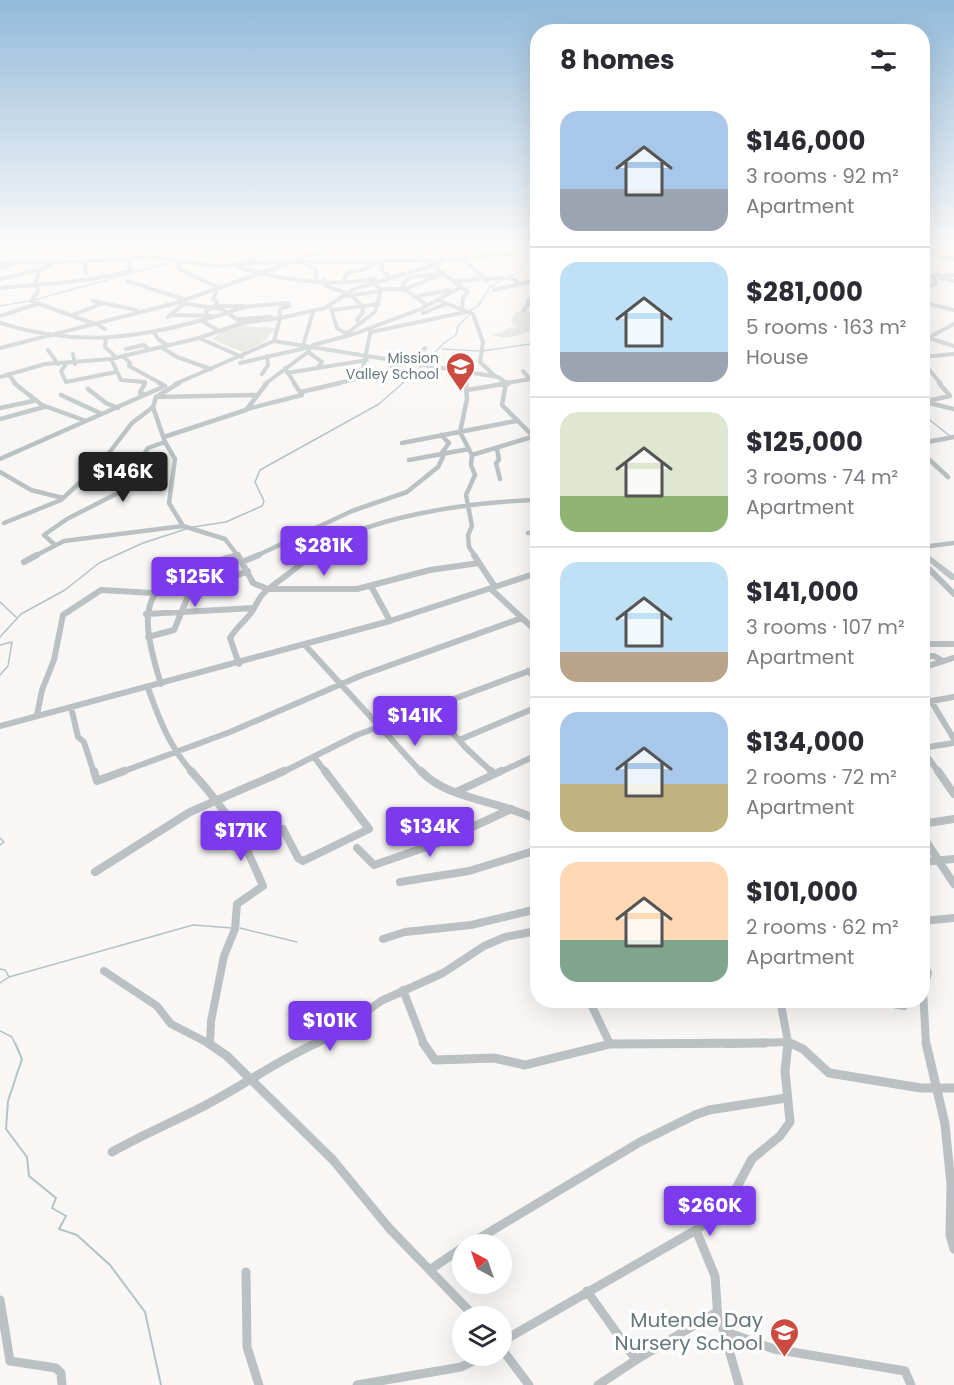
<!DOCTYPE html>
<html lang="en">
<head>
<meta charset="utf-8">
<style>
  :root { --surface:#fff; --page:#f2f2f3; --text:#2b2b33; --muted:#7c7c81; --line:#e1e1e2; --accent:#7c3aed }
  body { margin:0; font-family:Poppins,sans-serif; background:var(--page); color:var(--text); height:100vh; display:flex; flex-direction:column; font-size:22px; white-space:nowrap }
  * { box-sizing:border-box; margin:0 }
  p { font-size:20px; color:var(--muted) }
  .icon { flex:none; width:33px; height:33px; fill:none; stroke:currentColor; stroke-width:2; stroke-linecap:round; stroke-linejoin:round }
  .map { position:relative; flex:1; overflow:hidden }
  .panel { position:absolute; left:530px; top:24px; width:400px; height:984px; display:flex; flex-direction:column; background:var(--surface); border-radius:24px; box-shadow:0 6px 24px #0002 }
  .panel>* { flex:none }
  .needle { width:39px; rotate:320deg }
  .controls { position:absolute; left:452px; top:1234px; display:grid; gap:12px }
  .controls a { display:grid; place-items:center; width:60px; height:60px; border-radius:50%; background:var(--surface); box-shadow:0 6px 24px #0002; font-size:30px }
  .price { position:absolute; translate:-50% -51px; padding:0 14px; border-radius:6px; background:var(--accent); color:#fff; font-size:20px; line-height:39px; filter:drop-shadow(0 2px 3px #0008) }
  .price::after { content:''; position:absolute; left:50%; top:36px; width:18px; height:14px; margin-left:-9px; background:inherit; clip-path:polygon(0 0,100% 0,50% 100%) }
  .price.selected { background:#222; color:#fff }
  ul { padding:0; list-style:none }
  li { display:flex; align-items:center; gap:18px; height:150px; padding:0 30px }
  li+li { border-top:2px solid var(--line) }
  li span { display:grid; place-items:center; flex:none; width:168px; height:120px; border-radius:18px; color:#555 }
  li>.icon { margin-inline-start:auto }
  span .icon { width:72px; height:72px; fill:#fffc; stroke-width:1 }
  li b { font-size:26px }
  h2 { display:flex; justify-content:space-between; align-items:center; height:72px; padding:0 30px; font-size:26px }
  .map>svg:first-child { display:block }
</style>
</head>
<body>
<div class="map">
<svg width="954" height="1385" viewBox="0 0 954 1385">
  <rect width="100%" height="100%" fill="#f8f7f5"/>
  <path fill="#e8e9e8" d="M 70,247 L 130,247 L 119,259 L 59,258 Z"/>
  <path fill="#d9dcd5" d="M 537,309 L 537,327 C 524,334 506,342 491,334 L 501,333 L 510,327 L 517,328 L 511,322 L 516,312 Z
    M 244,324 C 254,331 264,324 275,329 L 264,342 L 242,352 L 212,339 L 223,331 Z"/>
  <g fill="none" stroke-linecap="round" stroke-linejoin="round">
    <path stroke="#b5c2c4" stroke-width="1.5" d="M 182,260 L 240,247
      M 34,300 L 173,262
      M 0,306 L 29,301
      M 470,311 L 478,306 L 490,287 L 522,270
      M 442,349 L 479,351
      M 482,351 L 537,343
      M 424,364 L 444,343 L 456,335 L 458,326 L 469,315
      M 922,414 L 950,436
      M 193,527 L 226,522 L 262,506 L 264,501 L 255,482 L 260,470 L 379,404 L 421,367
      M 0,602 L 16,617
      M 0,637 L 21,614 L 65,590 L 99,563 L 143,543 L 186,529
      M 0,645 L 12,642 L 8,666 L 0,675
      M 0,838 L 4,842 L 0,845
      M 240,928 L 297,942
      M 0,969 L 5,970 L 9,977 L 0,983
      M 9,977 L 193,925 L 232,928
      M 0,1031 L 12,1037 L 15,1044"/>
    <path stroke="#b5c2c4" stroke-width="2" d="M 15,1043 L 22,1059 L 8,1101 L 6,1129 L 27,1157 L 29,1176 L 56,1198 L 52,1208 L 66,1216 L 59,1229 L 77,1235 L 110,1265 L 145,1312 L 161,1385"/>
    <path stroke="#bbc1c3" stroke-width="4" d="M 256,247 L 275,247
      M 357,247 L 371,261
      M 413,247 L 425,261
      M 437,247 L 443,261
      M 474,247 L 487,256
      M 0,252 L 89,247
      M 923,253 L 943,247
      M 924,253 L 954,259
      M 157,257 L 162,247
      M 299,259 L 336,247
      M 463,259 L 487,281
      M 180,261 L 179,269 L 219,288
      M 383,261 L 381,269 L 389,277
      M 85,262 L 86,273
      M 246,262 L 270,252 L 301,247
      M 304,262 L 316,270 L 316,279
      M 0,263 L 103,261 L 150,257 L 217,266 L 276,262 L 443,261 L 537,250
      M 441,263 L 354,289 L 325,308 L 280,318 L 274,341 L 498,377 L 508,384
      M 51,265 L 40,270 L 36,280 L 38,291 L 31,301 L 92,323
      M 238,267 C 281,280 330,287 375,279
      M 0,268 L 12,264
      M 922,276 L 954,275
      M 941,278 L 954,281
      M 0,279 L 40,270
      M 510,279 L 516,280 L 517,284
      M 323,280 L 326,286 L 347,293
      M 127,281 L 186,300
      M 344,281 L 347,273 L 368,268 L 375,263
      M 455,281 L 502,278
      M 461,287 L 468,292 L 463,298 L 462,311
      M 0,288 C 44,284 88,282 131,271 L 127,259
      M 380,289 L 404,289 L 427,305
      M 404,289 L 403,283 L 411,277 L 444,274
      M 405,289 L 438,276
      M 494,290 L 537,280
      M 922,290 L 936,283 L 933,276
      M 351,295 L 362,306 L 363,312 L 357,320 L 359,323
      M 345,296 L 381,291
      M 418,296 L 450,290
      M 438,300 L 473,314 L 483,342 L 480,362 L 495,376
      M 93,301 L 136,310
      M 922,302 L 954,310
      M 180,303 L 222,309 L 242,323
      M 215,306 L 244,306
      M 331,309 L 337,328 L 349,335
      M 333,310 L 379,304
      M 523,311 L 529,304 L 528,301 L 537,300
      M 226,313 L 244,307 L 288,303 L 289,306 L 280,309 L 280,317
      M 423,313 L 446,304
      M 72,315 L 104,303
      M 173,315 L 217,316
      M 207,315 L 206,311 L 216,305 L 217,302 L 213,299 L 217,289
      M 0,316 L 37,304
      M 168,317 L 185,303
      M 239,319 L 271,317
      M 204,322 L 219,331
      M 0,323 C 80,349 148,337 227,313
      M 95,323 L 105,329
      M 153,331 L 158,339 L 167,345
      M 371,332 L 466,312
      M 346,334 L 375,312 L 381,291 L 375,283
      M 106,338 L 105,347 L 117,358
      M 929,338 L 954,346
      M 922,341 L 954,324
      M 313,345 L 354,334 L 421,309 L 461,287 L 432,265
      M 303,346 L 313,312
      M 161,347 L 177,357 L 211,369
      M 0,348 L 176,303 L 287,264
      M 126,349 L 144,345 L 149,350
      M 48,350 L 58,364
      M 308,352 L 322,362 L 317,368
      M 400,353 L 415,356 L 408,361
      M 73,354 L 75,364
      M 126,355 L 124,357 L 130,363 L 129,366 L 162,384
      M 415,356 L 425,348
      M 242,357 L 199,338 L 242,323 L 280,318
      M 922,357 L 954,354
      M 111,359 L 121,380 L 145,382 L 144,384
      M 922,361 L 941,384
      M 240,363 L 306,348
      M 66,364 L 61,371 L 66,382 L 116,372
      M 391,366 L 410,363
      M 285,368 L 295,384
      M 523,371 L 530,379
      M 465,372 L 466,384
      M 287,373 L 367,360
      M 8,374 L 16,384
      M 262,374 L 268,365 L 267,356
      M 0,377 L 45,364 L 111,359 L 199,338
      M 175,384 L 274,341
      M 265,384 L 308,352 L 310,347
      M 334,384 L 361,378 L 371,329
      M 500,384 L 537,378"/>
    <path stroke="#bbc1c3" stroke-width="4.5" d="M 14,383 L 42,405 L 86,421
      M 145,383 L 140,393 L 145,394
      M 159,383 L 165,386
      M 466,383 L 467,399 L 460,432 L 472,455 L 471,465 L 475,475 L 466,495 L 472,526 L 468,535 L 469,547 L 475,556
      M 506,383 L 502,405 L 537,440
      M 88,389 L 106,403 L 118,408
      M 467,390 L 509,383
      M 301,392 L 340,383
      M 61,395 L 102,414
      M 156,397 L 254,395
      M 922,402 L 950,396 L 939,383
      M 929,403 L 954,409
      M 153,407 L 165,442 L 175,459 L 169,503 L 183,526 L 225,539 L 238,556
      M 0,408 L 33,401
      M 247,409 L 302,395 L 294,383
      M 0,419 L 44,407
      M 164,437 L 246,410 L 267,383
      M 402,443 L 516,421
      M 922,443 L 954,437
      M 497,449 L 499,460 L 496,463 L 500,479
      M 922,453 L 948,477
      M 472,455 L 532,437
      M 0,459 L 165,386
      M 409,460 L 469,449
      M 0,472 L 31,490 L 63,498
      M 4,523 L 61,500 L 102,462 L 132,423 L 153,407 L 156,397 L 179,383
      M 528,533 L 537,531
      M 300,535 L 328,544
      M 54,544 L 44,535 L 67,519 L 118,493 L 148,448 L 165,442
      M 922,547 L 954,543
      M 35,556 L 64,541 L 183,526
      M 233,556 L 238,555
      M 256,556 L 352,511 L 407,492 L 438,467 L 443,457 L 441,454 L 449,443 L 441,435
      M 310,556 C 363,516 471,502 537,500"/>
    <path stroke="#bbc1c3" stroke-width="6" d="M 238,555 L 253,583 L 268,589 L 357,589 L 430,570 L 479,563
      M 474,555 L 495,587
      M 24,562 L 37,555
      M 242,562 L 259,555
      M 922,562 L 954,594
      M 371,586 L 390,621
      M 491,589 L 537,632
      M 146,614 L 254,608
      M 148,637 L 174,630 L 189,594 L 248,571
      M 922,644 L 954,644
      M 305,645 L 422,773
      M 922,656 L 934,656 L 943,661
      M 239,664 L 230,638 C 236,628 244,622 251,613 C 257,605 258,597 267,590 C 282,578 297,569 311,555
      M 922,668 L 953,658
      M 528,671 L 537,680
      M 161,684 C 132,592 148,579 238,555
      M 148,688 C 159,719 170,748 193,773
      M 954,697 L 931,701 L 954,739
      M 71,707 L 78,737 L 84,742 L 94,773
      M 431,708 L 466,748 L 493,773
      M 37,715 L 42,690 L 54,660 L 63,615 L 101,590 L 153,593
      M 0,726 L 390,621 L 537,573
      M 459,740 L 537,707
      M 922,748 L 954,743
      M 922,749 L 939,773
      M 315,758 L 326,773
      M 119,773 L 230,732 L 360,676 L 522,618
      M 281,773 L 357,735 L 537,668
      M 498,773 L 537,755"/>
    <path stroke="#bbc1c3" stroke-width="8" d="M 94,771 L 97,781 L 124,771
      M 191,771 C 227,810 243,838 263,886 L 237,904 L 235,929 L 224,956 L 211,1021 L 210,1044
      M 421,771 C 447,800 503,801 537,820
      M 491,771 L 493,773
      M 938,771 L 954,794
      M 456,792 L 501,771
      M 922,824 L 954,819
      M 283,829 L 298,858 L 303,861 L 369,829 L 325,771
      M 922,835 L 954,884
      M 357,848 L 374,865 L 438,843 L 511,809
      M 922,862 L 954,859
      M 95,872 L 190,812 L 284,771
      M 400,882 L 469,871 L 537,850
      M 922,921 L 954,918
      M 383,939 L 405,932 L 471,925 L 537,909
      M 922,961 L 928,973 L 923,990 L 926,1044
      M 104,971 L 157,1006 L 171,1024 L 210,1044
      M 403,990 L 424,1044
      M 589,1000 L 610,1044
      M 780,1000 L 788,1042 L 793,1044
      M 873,1000 L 904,1006
      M 314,1044 L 331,1037 L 381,1001 L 443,973 L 484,946 L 505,937 L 537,931
      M 608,1044 L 652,1044
      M 727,1044 L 788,1042 L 788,1044"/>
    <path stroke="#bbc1c3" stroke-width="9" d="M 208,1043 L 227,1056 L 333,1160 L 389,1228 L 475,1317
      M 423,1043 L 435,1060 L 494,1058 L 525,1065 L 610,1044 L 765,1043
      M 790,1043 L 803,1049 L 829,1073 L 921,1088 L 954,1088
      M 926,1043 L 945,1124 L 951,1184 L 950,1235 L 954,1249
      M 112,1152 C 142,1135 173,1122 204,1106 C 243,1086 276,1061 317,1043
      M 696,1230 L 715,1276 L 718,1319 L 732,1334 L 774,1349 L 905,1371 L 911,1385
      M 468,1245 L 640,1142 L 695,1115 L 709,1110 L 786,1098
      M 431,1269 L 462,1248
      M 246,1272 L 247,1347 L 259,1385
      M 587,1291 L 636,1360 L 715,1313
      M 0,1300 L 10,1361 L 56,1368 L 61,1373 L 62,1385
      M 722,1325 L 739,1385
      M 501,1342 L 696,1230 L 725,1209 L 752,1159 L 780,1136 L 790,1122 L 785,1071 L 788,1043
      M 501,1348 L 529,1385
      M 357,1385 L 461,1367 L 484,1356
      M 598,1385 L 636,1360"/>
    <path fill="#bec6c8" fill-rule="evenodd" d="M 922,550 L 954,574 L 954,580 L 951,580 L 922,556 Z"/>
  </g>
  <linearGradient id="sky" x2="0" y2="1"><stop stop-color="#93bada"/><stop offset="0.56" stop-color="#fcfbfa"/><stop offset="1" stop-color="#fcfbfa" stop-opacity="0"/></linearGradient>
  <rect width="954" height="440" fill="url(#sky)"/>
  <defs>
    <symbol id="school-pin" viewBox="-11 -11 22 30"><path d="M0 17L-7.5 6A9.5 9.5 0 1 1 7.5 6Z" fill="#cd4a40" stroke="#fff"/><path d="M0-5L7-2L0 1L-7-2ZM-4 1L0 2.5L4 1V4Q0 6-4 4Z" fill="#fff"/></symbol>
  </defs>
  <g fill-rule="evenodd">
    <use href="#school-pin" x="444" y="350" width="33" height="45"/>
    <use href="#school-pin" x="768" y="1316" width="33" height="45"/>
  </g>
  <g text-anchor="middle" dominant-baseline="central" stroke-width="6" stroke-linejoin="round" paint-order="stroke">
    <g font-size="14" fill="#66777c" stroke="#fff" text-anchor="end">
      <text x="439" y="358">Mission<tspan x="439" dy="16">Valley School</tspan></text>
    </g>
    <g font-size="20" fill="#66777c" stroke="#fff" text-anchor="end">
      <text x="763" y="1320">Mutende Day<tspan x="763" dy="23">Nursery School</tspan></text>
    </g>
  </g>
</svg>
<div class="controls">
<a><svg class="needle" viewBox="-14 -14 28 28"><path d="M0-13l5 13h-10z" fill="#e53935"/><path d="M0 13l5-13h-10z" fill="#7c7c81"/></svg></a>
<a><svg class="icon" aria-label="layers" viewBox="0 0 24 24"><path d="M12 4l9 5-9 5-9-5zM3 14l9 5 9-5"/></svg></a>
</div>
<b class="price selected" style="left:123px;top:503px">$146K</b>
<b class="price" style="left:324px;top:577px">$281K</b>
<b class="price" style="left:195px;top:608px">$125K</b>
<b class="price" style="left:415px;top:747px">$141K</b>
<b class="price" style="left:430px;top:858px">$134K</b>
<b class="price" style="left:241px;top:862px">$171K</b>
<b class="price" style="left:330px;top:1052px">$101K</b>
<b class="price" style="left:710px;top:1237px">$260K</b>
<section class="panel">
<h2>8 homes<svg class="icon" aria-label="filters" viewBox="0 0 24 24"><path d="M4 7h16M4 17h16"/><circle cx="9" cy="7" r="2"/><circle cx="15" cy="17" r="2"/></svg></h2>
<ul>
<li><span style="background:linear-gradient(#a9c7e8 65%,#9aa5b1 0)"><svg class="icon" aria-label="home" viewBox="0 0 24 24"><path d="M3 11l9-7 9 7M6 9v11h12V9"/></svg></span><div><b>$146,000</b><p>3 rooms · 92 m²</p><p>Apartment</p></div></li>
<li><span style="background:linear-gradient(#bfe0f5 75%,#9aa5b1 0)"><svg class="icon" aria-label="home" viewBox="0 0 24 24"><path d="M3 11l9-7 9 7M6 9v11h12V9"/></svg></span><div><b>$281,000</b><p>5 rooms · 163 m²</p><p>House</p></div></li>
<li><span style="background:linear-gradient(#dfe7d0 70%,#8fb573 0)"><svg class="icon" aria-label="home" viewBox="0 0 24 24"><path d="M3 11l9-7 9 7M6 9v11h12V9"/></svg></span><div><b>$125,000</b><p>3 rooms · 74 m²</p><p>Apartment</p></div></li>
<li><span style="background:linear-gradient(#bfe0f5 75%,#b9a48a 0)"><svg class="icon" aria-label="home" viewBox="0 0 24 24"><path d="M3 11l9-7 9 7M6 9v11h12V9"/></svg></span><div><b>$141,000</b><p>3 rooms · 107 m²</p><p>Apartment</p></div></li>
<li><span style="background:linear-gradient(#a9c7e8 60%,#c2b280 0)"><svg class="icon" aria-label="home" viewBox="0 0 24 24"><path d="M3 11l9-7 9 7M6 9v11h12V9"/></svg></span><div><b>$134,000</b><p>2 rooms · 72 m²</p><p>Apartment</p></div></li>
<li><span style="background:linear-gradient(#ffd9b3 65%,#7fa58c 0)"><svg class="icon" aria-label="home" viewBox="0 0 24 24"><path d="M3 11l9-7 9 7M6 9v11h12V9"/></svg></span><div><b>$101,000</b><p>2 rooms · 62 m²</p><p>Apartment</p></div></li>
</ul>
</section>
</div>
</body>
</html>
